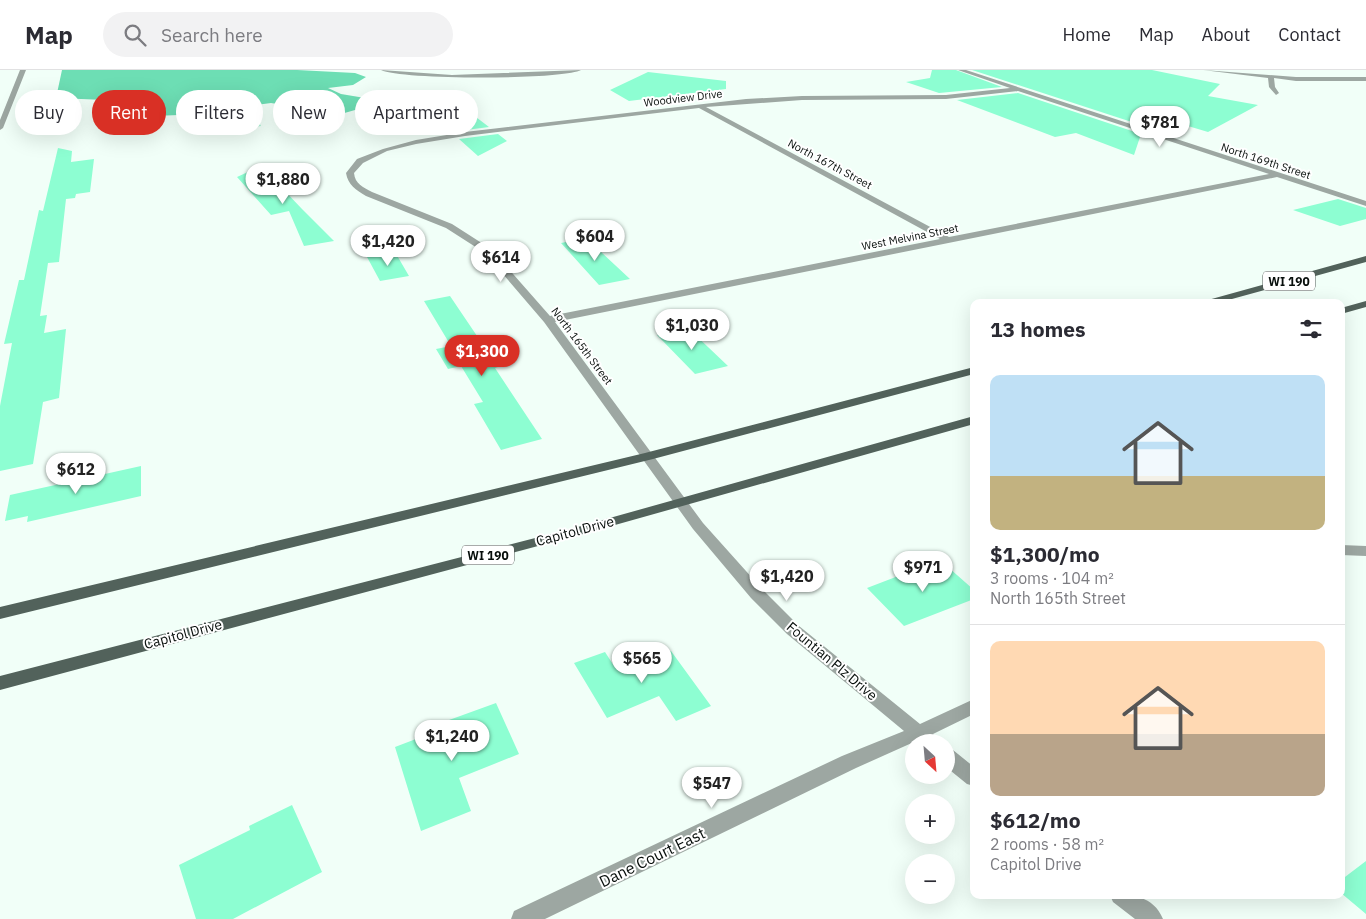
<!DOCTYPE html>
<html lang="en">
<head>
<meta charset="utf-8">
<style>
  :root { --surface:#fff; --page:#f2f2f3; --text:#2b2b33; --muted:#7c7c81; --line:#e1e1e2; --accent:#d93025 }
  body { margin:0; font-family:"IBM Plex Sans",sans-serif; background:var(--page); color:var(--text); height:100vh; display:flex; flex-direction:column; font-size:19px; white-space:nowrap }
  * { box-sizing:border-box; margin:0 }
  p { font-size:16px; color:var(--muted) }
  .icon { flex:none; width:28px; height:28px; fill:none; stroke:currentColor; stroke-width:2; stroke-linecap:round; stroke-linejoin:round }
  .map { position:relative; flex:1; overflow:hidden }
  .details { position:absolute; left:970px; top:229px; width:375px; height:600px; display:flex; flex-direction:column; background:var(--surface); border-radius:10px; box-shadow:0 5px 20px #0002 }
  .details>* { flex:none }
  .top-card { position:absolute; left:15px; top:20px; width:475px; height:45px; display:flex; gap:10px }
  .needle { width:32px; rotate:154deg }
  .tools { position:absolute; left:905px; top:664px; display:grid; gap:10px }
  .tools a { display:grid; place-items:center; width:50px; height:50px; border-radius:50%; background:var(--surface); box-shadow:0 5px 20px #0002; font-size:25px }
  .price { position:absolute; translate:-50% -42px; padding:0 11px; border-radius:18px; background:#fff; color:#222; font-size:16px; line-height:32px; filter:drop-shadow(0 1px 2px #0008) }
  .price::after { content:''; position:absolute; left:50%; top:30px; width:15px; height:11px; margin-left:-8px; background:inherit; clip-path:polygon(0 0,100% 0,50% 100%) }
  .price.current { background:var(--accent); color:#fff }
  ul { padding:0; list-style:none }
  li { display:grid; align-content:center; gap:10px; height:265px; padding:0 20px }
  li+li { border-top:1px solid var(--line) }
  li span { display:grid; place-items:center; height:155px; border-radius:10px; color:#555 }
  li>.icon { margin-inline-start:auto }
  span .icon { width:90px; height:90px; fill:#fffc; stroke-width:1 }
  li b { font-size:21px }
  h2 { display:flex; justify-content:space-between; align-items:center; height:60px; padding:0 20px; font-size:21px }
  .tag { padding:0 18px; border-radius:22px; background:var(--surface); box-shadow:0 5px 20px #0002; font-size:18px; line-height:45px }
  .tag.current { background:var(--accent); color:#fff }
  header { display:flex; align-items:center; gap:30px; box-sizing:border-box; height:70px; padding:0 25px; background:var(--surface); border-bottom:1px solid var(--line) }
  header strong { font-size:24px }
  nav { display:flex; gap:28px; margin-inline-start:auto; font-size:18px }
  .search { width:350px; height:45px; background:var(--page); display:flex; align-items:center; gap:12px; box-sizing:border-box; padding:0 18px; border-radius:28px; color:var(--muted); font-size:19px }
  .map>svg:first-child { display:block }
</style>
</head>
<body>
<header>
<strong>Map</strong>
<div class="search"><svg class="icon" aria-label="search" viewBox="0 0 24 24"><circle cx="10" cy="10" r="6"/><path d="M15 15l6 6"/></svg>Search here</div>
<nav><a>Home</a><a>Map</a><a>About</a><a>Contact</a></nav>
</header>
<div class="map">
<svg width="1366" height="849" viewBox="0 0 1366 849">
  <rect width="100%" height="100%" fill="#f1fff8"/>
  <path fill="#a4f1d1" d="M 252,40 L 261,56 L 224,61 L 217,44 Z"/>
  <path fill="#6ddeb4" d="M 62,0 L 297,0 L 355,3 L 366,7 L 353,15 L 328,18 L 341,24 L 365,28 L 367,32 L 362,38 L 341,44 L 318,46 L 303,44 L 289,36 L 271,33 L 179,45 L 127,47 L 126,40 L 106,30 L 56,28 Z"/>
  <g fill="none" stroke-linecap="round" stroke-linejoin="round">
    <path fill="#6ddeb4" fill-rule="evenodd" d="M 440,32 L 441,34 L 363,38 L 361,37 Z"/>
  </g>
  <path fill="#8dfed2" d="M 932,0 L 956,0 L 1002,17 L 939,23 L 906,12 L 930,8 Z
    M 972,0 L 1152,0 L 1220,14 L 1208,26 L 1258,35 L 1208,62 L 1148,44 L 1144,56 Z
    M 648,2 L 726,11 L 726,19 L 629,31 L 610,20 Z
    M 1018,23 L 1141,64 L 1134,85 L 1076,63 L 1055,67 L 957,30 Z
    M 472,44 L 489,57 L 451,62 L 436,49 Z
    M 498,64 L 507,71 L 478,86 L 459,69 Z
    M 58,78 L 72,81 L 71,92 L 94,89 L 90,122 L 76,124 L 75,128 L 66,129 L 59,192 L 48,193 L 40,246 L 47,245 L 44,263 L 66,259 L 59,328 L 43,332 L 33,394 L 0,401 L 0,336 L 12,273 L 4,274 L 19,210 L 24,210 L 39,140 L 43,141 Z
    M 261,96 L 302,139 L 334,171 L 304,176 L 289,141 L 271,145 L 237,107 Z
    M 1338,129 L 1366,138 L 1366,149 L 1340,156 L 1293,140 Z
    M 586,168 L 630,209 L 599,215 L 561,173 Z
    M 395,182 L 409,206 L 380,211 L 367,187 Z
    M 450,226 L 498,297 L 495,298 L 542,369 L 501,380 L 474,334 L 483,332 L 461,296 L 448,299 L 436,279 L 451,276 L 424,231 Z
    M 688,258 L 728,296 L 695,304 L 657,265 Z
    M 141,396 L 141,426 L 27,452 L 28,446 L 5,451 L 10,425 Z
    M 940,490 L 974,520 L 974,529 L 904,556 L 867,518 Z
    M 671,581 L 711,636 L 676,651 L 659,626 L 607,648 L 574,593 L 605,582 L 614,596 L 639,586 L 643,591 Z
    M 496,633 L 519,684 L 459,708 L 471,741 L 421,761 L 395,677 L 429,664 L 427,658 Z
    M 292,735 L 322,802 L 233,849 L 196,849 L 179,795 L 250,760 L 249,756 Z
    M 1366,791 L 1366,844 L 1341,823 L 1341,810 Z"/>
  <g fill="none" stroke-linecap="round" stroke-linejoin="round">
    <path fill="#9da7a2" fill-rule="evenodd" d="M 20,0 L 26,0 L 3,58 L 0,60 L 0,50 Z
      M 381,0 L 452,5 L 581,0 C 562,10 401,10 381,0 Z
      M 958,0 L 966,0 L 1366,131 L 1366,136 L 1277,107 L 555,252 L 703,453 L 763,520 L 799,556 L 920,654 L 974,629 L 974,644 L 933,664 L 939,672 L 914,672 L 856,698 L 545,849 L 511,849 L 514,841 L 842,686 L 904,661 L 787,564 L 751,528 L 693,459 L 544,252 L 485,183 L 446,158 L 366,126 C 356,120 348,115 346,103 L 357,89 L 383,79 L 416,70 L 465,62 L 746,29 L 802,26 L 946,25 L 1010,18 ZM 1018,21 L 1269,104 L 949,167 L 706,37 L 802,30 L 946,29 ZM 699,38 L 940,169 L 550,246 L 491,179 L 452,154 L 372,122 C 363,117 355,114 354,103 L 363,93 L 387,81 L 416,74 L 465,66 Z
      M 1203,0 L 1296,7 L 1366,7 L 1366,11 L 1296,11 L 1274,8 L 1275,17 L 1279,23 L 1276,25 L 1269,17 L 1268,8 Z
      M 1341,475 L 1366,476 L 1366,486 L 1341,485 Z
      M 946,678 L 953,680 L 974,697 L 974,716 L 967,714 L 946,697 Z
      M 1110,825 C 1132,825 1153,825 1163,849 L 1135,849 L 1113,832 Z"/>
    <path fill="#52625b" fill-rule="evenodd" d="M 1366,186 L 1366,192 L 1221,232 L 1207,232 L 1208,230 Z
      M 1366,231 L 1366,237 L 1341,244 L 1341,238 Z
      M 974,297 L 974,304 L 653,389 L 0,549 L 0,537 L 645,383 Z
      M 974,346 L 974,354 L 583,464 L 0,620 L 0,606 L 574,458 Z"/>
  </g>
  <g text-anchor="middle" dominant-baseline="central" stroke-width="4" stroke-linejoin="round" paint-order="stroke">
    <g font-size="11" fill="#070e0b" stroke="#fff">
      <text transform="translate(683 28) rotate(-7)">Woodview Drive</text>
      <text transform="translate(1266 91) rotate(18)">North 169th Street</text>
      <text transform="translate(830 94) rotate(28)">North 167th Street</text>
      <text transform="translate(910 167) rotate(-11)">West Melvina Street</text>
      <text transform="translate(582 276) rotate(53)">North 165th Street</text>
    </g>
    <g fill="#fff" stroke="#515654" stroke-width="1">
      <rect x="1263" y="201.5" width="52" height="19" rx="4"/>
      <rect x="462" y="475.5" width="52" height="19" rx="4"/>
    </g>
    <g font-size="12" font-weight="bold" fill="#070e0b">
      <text x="1289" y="211">WI 190</text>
      <text x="488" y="485">WI 190</text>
    </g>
    <g font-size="14" fill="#070e0b" stroke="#fff">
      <text transform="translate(575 461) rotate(-15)">Capitol Drive</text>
      <text transform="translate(183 564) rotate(-15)">Capitol Drive</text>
      <text transform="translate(832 591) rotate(40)">Fountian Plz Drive</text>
    </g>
    <g font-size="16" fill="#070e0b" stroke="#fff">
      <text transform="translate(652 787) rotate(-26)">Dane Court East</text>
    </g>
  </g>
</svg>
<div class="tools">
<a><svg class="needle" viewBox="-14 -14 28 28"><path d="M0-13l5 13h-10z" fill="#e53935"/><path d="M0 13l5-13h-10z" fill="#7c7c81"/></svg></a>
<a>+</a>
<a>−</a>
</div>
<b class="price" style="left:1160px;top:78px">$781</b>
<b class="price" style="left:283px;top:135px">$1,880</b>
<b class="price" style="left:595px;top:192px">$604</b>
<b class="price" style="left:388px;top:197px">$1,420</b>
<b class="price" style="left:501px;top:213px">$614</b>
<b class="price" style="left:692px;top:281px">$1,030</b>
<b class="price current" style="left:482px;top:307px">$1,300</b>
<b class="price" style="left:76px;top:425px">$612</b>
<b class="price" style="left:923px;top:523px">$971</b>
<b class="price" style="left:787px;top:532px">$1,420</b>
<b class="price" style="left:642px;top:614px">$565</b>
<b class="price" style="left:452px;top:692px">$1,240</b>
<b class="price" style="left:712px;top:739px">$547</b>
<div class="top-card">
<a class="tag">Buy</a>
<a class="tag current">Rent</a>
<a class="tag">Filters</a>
<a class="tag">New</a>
<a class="tag">Apartment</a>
</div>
<section class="details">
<h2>13 homes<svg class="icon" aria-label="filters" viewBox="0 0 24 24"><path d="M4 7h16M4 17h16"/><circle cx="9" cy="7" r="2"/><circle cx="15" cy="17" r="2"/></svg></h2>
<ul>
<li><span style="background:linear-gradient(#bfe0f5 65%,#c2b280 0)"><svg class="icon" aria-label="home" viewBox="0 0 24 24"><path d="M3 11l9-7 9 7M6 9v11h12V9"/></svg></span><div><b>$1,300/mo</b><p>3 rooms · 104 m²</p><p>North 165th Street</p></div></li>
<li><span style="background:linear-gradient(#ffd9b3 60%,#b9a48a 0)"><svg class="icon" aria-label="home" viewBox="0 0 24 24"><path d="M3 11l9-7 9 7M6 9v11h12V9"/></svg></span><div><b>$612/mo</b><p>2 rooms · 58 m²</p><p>Capitol Drive</p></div></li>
</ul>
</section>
</div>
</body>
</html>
